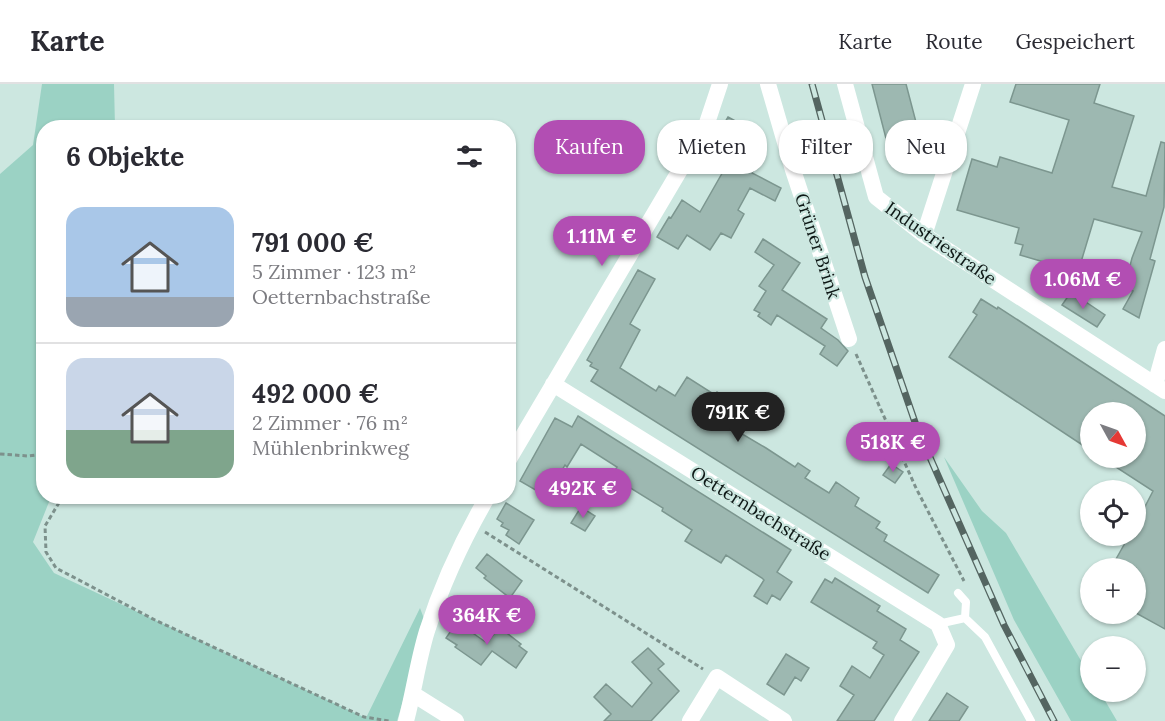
<!DOCTYPE html>
<html lang="de">
<head>
<meta charset="utf-8">
<style>
  :root { --surface:#fff; --page:#f2f2f3; --text:#2b2b33; --muted:#7c7c81; --line:#e1e1e2; --accent:#b24eb3 }
  body { margin:0; font-family:Lora,serif; background:var(--page); color:var(--text); height:100vh; display:flex; flex-direction:column; font-size:22px; white-space:nowrap }
  * { box-sizing:border-box; margin:0 }
  p { font-size:20px; color:var(--muted) }
  .icon { flex:none; width:33px; height:33px; fill:none; stroke:currentColor; stroke-width:2; stroke-linecap:round; stroke-linejoin:round }
  .map { position:relative; flex:1; overflow:hidden }
  .drawer { position:absolute; left:36px; top:36px; width:480px; height:384px; display:flex; flex-direction:column; background:var(--surface); border-radius:24px; box-shadow:0 2px 4px #0004 }
  .drawer>* { flex:none }
  .guide { position:absolute; left:534px; top:36px; width:540px; height:54px; display:flex; gap:12px }
  .needle { width:39px; rotate:130deg }
  .tools { position:absolute; left:1080px; top:318px; display:grid; gap:12px }
  .tools a { display:grid; place-items:center; width:66px; height:66px; border-radius:50%; background:var(--surface); box-shadow:0 2px 4px #0004; font-size:30px }
  .price { position:absolute; translate:-50% -51px; padding:0 14px; border-radius:21px; background:var(--accent); color:#fff; font-size:20px; line-height:39px; filter:drop-shadow(0 2px 3px #0008) }
  .price::after { content:''; position:absolute; left:50%; top:36px; width:18px; height:14px; margin-left:-9px; background:inherit; clip-path:polygon(0 0,100% 0,50% 100%) }
  .price.on { background:#222; color:#fff }
  ul { padding:0; list-style:none }
  li { display:flex; align-items:center; gap:18px; height:150px; padding:0 30px }
  li+li { border-top:2px solid var(--line) }
  li span { display:grid; place-items:center; flex:none; width:168px; height:120px; border-radius:18px; color:#555 }
  li>.icon { margin-inline-start:auto }
  span .icon { width:72px; height:72px; fill:#fffc; stroke-width:1 }
  li b { font-size:26px }
  h2 { display:flex; justify-content:space-between; align-items:center; height:72px; padding:0 30px; font-size:26px }
  .pill { padding:0 21px; border-radius:24px; background:var(--surface); box-shadow:0 2px 4px #0004; font-size:21px; line-height:54px }
  .pill.on { background:var(--accent); color:#fff }
  header { display:flex; align-items:center; gap:36px; box-sizing:border-box; height:84px; padding:0 30px; background:var(--surface); border-bottom:2px solid var(--line) }
  header strong { font-size:28px }
  nav { display:flex; gap:33px; margin-inline-start:auto; font-size:21px }
  .map>svg:first-child { display:block }
</style>
</head>
<body>
<header>
<strong>Karte</strong>
<nav><a>Karte</a><a>Route</a><a>Gespeichert</a></nav>
</header>
<div class="map">
<svg width="1165" height="637" viewBox="0 0 1165 637">
  <rect width="100%" height="100%" fill="#cce7e0"/>
  <path fill="#9bd2c4" d="M 42,0 L 114,0 L 115,43 L 44,44 L 44,412 L 51,413 L 33,458 L 54,489 L 366,634 L 420,524 L 426,540 L 397,637 L 0,637 L 0,90 L 33,61 Z
    M 944,373 L 982,427 L 1006,449 L 1090,592 L 1090,608 L 1100,608 L 1117,637 L 1071,637 L 1014,536 Z"/>
  <path fill="#9db8b1" stroke="#7c968f" stroke-width="1.5" d="M 872,0 L 906,0 L 922,61 L 890,70 Z
    M 1016,0 L 1100,0 L 1094,19 L 1134,32 L 1112,103 L 1146,112 L 1161,58 L 1165,59 L 1164,123 L 1150,175 L 1155,177 L 1139,234 L 1123,225 L 1133,207 L 1124,205 L 1132,174 L 1142,148 L 1094,135 L 1078,188 L 1020,171 L 1023,161 L 1015,159 L 1019,144 L 957,126 L 972,75 L 997,83 L 1000,73 L 1052,89 L 1069,36 L 1010,18 Z
    M 728,33 L 752,46 L 744,60 L 763,70 L 752,89 L 781,104 L 775,117 L 750,104 L 738,126 L 744,130 L 731,154 L 721,149 L 710,166 L 687,151 L 678,165 L 657,153 L 669,133 L 671,134 L 682,116 L 700,128 L 737,63 L 717,52 Z
    M 763,155 L 800,179 L 782,206 L 827,235 L 821,244 L 838,256 L 848,267 L 837,282 L 820,270 L 825,262 L 777,231 L 771,241 L 758,232 L 760,229 L 754,226 L 766,207 L 759,202 L 774,181 L 755,168 Z
    M 638,186 L 655,195 L 630,240 L 640,246 L 620,284 L 656,307 L 659,302 L 675,312 L 687,293 L 715,311 L 717,308 L 734,318 L 724,333 L 740,343 L 737,347 L 766,364 L 795,383 L 798,379 L 810,387 L 805,394 L 829,409 L 836,398 L 859,414 L 855,422 L 880,438 L 876,444 L 887,451 L 884,457 L 939,491 L 928,509 L 591,297 L 598,286 L 590,282 L 592,279 L 587,276 Z
    M 1071,208 L 1105,231 L 1097,243 L 1062,221 Z
    M 981,215 L 997,225 L 998,223 L 1165,332 L 1165,545 L 1136,529 L 1136,484 L 1111,484 L 1129,452 L 1136,452 L 1136,440 L 1153,407 L 1102,374 L 1136,374 L 1136,328 L 1090,328 L 1090,366 L 949,273 L 977,231 L 973,228 Z
    M 578,332 L 791,466 L 777,488 L 792,498 L 780,516 L 772,511 L 767,520 L 754,512 L 764,496 L 762,494 L 726,471 L 721,479 L 685,457 L 692,446 L 662,427 L 663,424 L 629,403 L 625,410 L 607,399 L 617,383 L 581,360 L 567,383 L 565,381 L 549,409 L 541,404 L 539,408 L 520,397 L 555,334 L 572,343 Z
    M 891,380 L 903,388 L 895,399 L 883,391 Z
    M 506,419 L 534,436 L 519,460 L 506,451 L 509,446 L 501,442 L 503,439 L 497,435 Z
    M 581,423 L 595,432 L 585,447 L 571,439 Z
    M 487,470 L 522,497 L 510,514 L 484,494 L 486,492 L 476,484 Z
    M 835,494 L 880,522 L 877,527 L 906,545 L 900,556 L 919,568 L 874,637 L 837,637 L 854,611 L 840,602 L 852,582 L 870,594 L 884,571 L 873,564 L 877,558 L 811,518 L 825,495 L 832,499 Z
    M 457,538 L 487,559 L 499,543 L 521,560 L 519,562 L 527,568 L 516,584 L 492,567 L 481,581 L 455,563 L 457,561 L 446,554 Z
    M 648,564 L 664,580 L 658,585 L 679,607 L 651,637 L 604,637 L 611,630 L 594,613 L 606,600 L 632,623 L 652,599 L 632,578 Z
    M 786,570 L 809,584 L 801,597 L 795,593 L 784,611 L 767,600 Z
    M 947,609 L 968,623 L 959,637 L 929,637 Z"/>
  <g fill="none" stroke-linecap="round" stroke-linejoin="round">
    <path stroke="#7d918c" stroke-width="3" stroke-dasharray="4.5 3" stroke-linecap="butt" d="M 856,270 L 916,404 L 964,497
      M 0,370 L 28,372 L 44,370
      M 63,412 L 45,442 L 46,468 L 56,484 L 155,536 L 364,633 L 389,637
      M 485,448 L 703,585"/>
    <path stroke="#fff" stroke-width="8" d="M 958,509 L 966,518 L 965,534
      M 938,540 L 965,534 L 985,553 L 1031,637"/>
    <path stroke="#fff" stroke-width="16" d="M 768,0 L 793,86 L 849,255
      M 845,0 L 876,113 L 924,151 L 1165,307
      M 924,151 L 973,0
      M 553,300 L 938,540 L 947,561 L 902,637
      M 1155,301 L 1165,265
      M 508,377 L 706,42 L 720,0
      M 413,610 L 456,637
      M 406,637 C 414,607 418,576 427,547 C 442,500 463,455 488,412
      M 690,637 L 717,593 L 784,637"/>
    <defs>
      <path id="rail" d="M 812,0 L 865,193 L 917,344 L 1004,541 L 1054,637"/>
    </defs>
    <use href="#rail" stroke="#546561" stroke-width="7"/>
    <use href="#rail" stroke="#cce7e0" stroke-width="4.5" stroke-dasharray="14" stroke-linecap="butt"/>
  </g>
  <g text-anchor="middle" dominant-baseline="central" stroke-width="4.5" stroke-linejoin="round" paint-order="stroke">
    <g font-size="18" fill="#0e1816" stroke="#cce7e0">
      <text transform="translate(941 159) rotate(35)">Industriestraße</text>
      <text transform="translate(818 162) rotate(72)">Grüner Brink</text>
      <text transform="translate(761 429) rotate(32)">Oetternbachstraße</text>
    </g>
  </g>
</svg>
<div class="tools">
<a><svg class="needle" viewBox="-14 -14 28 28"><path d="M0-13l5 13h-10z" fill="#e53935"/><path d="M0 13l5-13h-10z" fill="#7c7c81"/></svg></a>
<a><svg class="icon" aria-label="locate" viewBox="0 0 24 24"><circle cx="12" cy="12" r="6"/><path d="M12 2v4M12 18v4M2 12h4M18 12h4"/></svg></a>
<a>+</a>
<a>−</a>
</div>
<b class="price" style="left:602px;top:183px">1.11M €</b>
<b class="price" style="left:1083px;top:226px">1.06M €</b>
<b class="price on" style="left:738px;top:359px">791K €</b>
<b class="price" style="left:893px;top:389px">518K €</b>
<b class="price" style="left:583px;top:435px">492K €</b>
<b class="price" style="left:487px;top:562px">364K €</b>
<div class="guide">
<a class="pill on">Kaufen</a>
<a class="pill">Mieten</a>
<a class="pill">Filter</a>
<a class="pill">Neu</a>
</div>
<section class="drawer">
<h2>6 Objekte<svg class="icon" aria-label="filters" viewBox="0 0 24 24"><path d="M4 7h16M4 17h16"/><circle cx="9" cy="7" r="2"/><circle cx="15" cy="17" r="2"/></svg></h2>
<ul>
<li><span style="background:linear-gradient(#a9c7e8 75%,#9aa5b1 0)"><svg class="icon" aria-label="home" viewBox="0 0 24 24"><path d="M3 11l9-7 9 7M6 9v11h12V9"/></svg></span><div><b>791 000 €</b><p>5 Zimmer · 123 m²</p><p>Oetternbachstraße</p></div></li>
<li><span style="background:linear-gradient(#c9d6e8 60%,#7fa58c 0)"><svg class="icon" aria-label="home" viewBox="0 0 24 24"><path d="M3 11l9-7 9 7M6 9v11h12V9"/></svg></span><div><b>492 000 €</b><p>2 Zimmer · 76 m²</p><p>Mühlenbrinkweg</p></div></li>
</ul>
</section>
</div>
</body>
</html>
